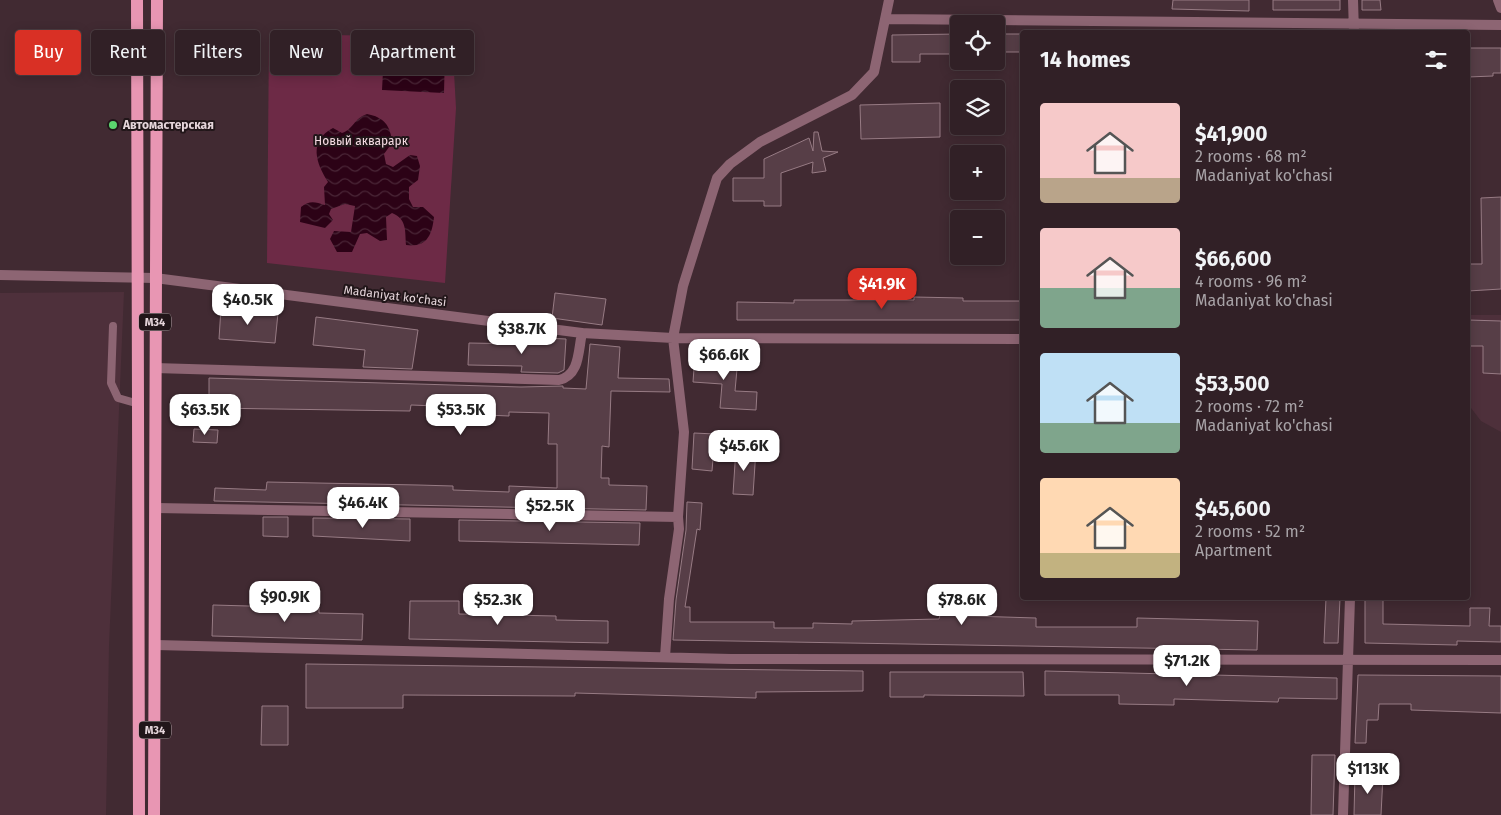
<!DOCTYPE html>
<html lang="en">
<head>
<meta charset="utf-8">
<style>
  :root { --surface:#312026; --page:#39282e; --text:#f1f3f6; --muted:#a8a3a7; --line:#4c3e43; --accent:#d93025 }
  body { margin:0; font-family:"Fira Sans",sans-serif; background:var(--page); color:var(--text); height:100vh; display:flex; flex-direction:column; font-size:19px; white-space:nowrap }
  * { box-sizing:border-box; margin:0 }
  p { font-size:16px; color:var(--muted) }
  .icon { flex:none; width:28px; height:28px; fill:none; stroke:currentColor; stroke-width:2; stroke-linecap:round; stroke-linejoin:round }
  .map { position:relative; flex:1; overflow:hidden }
  .sheet { position:absolute; left:1020px; top:30px; width:450px; height:570px; display:flex; flex-direction:column; background:var(--surface); border-radius:5px; box-shadow:0 2px 12px #0003,0 0 0 1px var(--line) }
  .sheet>* { flex:none }
  .banner { position:absolute; left:15px; top:30px; width:475px; height:45px; display:flex; gap:10px }
  .controls { position:absolute; left:950px; top:15px; display:grid; gap:10px }
  .controls a { display:grid; place-items:center; width:55px; height:55px; border-radius:5px; background:var(--surface); box-shadow:0 2px 12px #0003,0 0 0 1px var(--line); font-size:25px }
  .price { position:absolute; translate:-50% -42px; padding:0 11px; border-radius:10px; background:#fff; color:#222; font-size:16px; line-height:32px; filter:drop-shadow(0 1px 2px #0008) }
  .price::after { content:''; position:absolute; left:50%; top:30px; width:15px; height:11px; margin-left:-8px; background:inherit; clip-path:polygon(0 0,100% 0,50% 100%) }
  .price.active { background:var(--accent); color:#fff }
  ul { padding:0; list-style:none }
  li { display:flex; align-items:center; gap:15px; height:125px; padding:0 20px }
  li span { display:grid; place-items:center; flex:none; width:140px; height:100px; border-radius:5px; color:#555 }
  li>.icon { margin-inline-start:auto }
  span .icon { width:60px; height:60px; fill:#fffc; stroke-width:1 }
  li b { font-size:21px }
  h2 { display:flex; justify-content:space-between; align-items:center; height:60px; padding:0 20px; font-size:21px }
  .chip { padding:0 18px; border-radius:5px; background:var(--surface); box-shadow:0 2px 12px #0003,0 0 0 1px var(--line); font-size:18px; line-height:45px }
  .chip.active { background:var(--accent); color:#fff }
  .map>svg:first-child { display:block }
</style>
</head>
<body>
<div class="map">
<svg width="1501" height="815" viewBox="0 0 1501 815">
  <defs>
    <pattern id="water-waves" width="16" height="10" patternUnits="userSpaceOnUse" patternTransform="scale(1.25)"><rect width="16" height="10" fill="#2c0216"/><path d="M0 5q4-4 8 0t8 0" fill="none" stroke="#4a2637"/></pattern>
  </defs>
  <rect width="100%" height="100%" fill="#412a32"/>
  <path fill="#4e303b" d="M 124,292 L 109,646 L 106,815 L 0,815 L 0,293 Z
    M 1468,315 L 1501,315 L 1501,432 L 1481,421 L 1468,404 Z"/>
  <path fill="#6d2a46" d="M 269,34 L 452,37 L 456,108 L 445,283 L 267,263 Z"/>
  <path fill="url(#water-waves)" d="M 384,52 L 445,53 L 444,93 L 382,90 Z
    M 367,114 C 384,117 391,126 392,143 L 384,154 L 386,164 L 393,167 L 410,155 L 417,156 L 420,166 L 418,180 L 409,187 L 409,199 L 413,207 L 423,207 L 434,217 C 432,236 426,248 406,245 C 405,231 407,219 392,213 L 386,217 L 387,240 L 380,241 L 367,233 L 360,234 L 352,252 L 337,252 L 330,239 L 334,231 L 351,232 L 355,206 L 345,204 L 331,209 L 329,214 L 333,220 L 325,228 L 300,222 L 301,207 C 310,200 315,202 325,205 L 324,187 L 328,182 C 316,163 308,141 333,128 L 342,133 C 354,129 353,119 367,114 Z"/>
  <path fill="#573e47" stroke="#977b84" d="M 1173,0 L 1249,0 L 1249,11 L 1172,9 Z
    M 1273,0 L 1340,0 L 1340,10 L 1273,10 Z
    M 1362,0 L 1380,0 L 1381,10 L 1362,10 Z
    M 959,34 L 959,54 L 920,54 L 920,62 L 892,62 L 892,35 Z
    M 996,34 L 1022,34 L 1022,52 L 996,52 Z
    M 1468,48 L 1501,48 L 1501,73 L 1493,73 L 1493,76 L 1468,77 Z
    M 940,103 L 940,137 L 861,139 L 860,105 Z
    M 814,132 L 818,132 L 822,151 L 838,152 L 823,158 L 826,171 L 812,173 L 813,162 L 781,173 L 781,206 L 764,206 L 764,201 L 733,201 L 733,178 L 764,178 L 764,159 L 809,138 L 813,151 Z
    M 1501,197 L 1501,289 L 1468,291 L 1468,264 L 1482,264 L 1481,198 Z
    M 555,293 L 606,299 L 602,325 L 552,318 Z
    M 914,297 L 963,298 L 963,301 L 1022,301 L 1022,320 L 737,320 L 737,302 L 794,303 L 794,300 L 914,300 Z
    M 221,308 L 278,313 L 275,343 L 219,339 Z
    M 316,317 L 418,330 L 412,369 L 363,367 L 365,350 L 313,345 Z
    M 1468,320 L 1501,321 L 1501,374 L 1483,373 L 1483,346 L 1468,346 Z
    M 523,337 L 566,339 L 564,370 L 558,373 L 521,372 L 522,366 L 468,365 L 469,343 L 523,344 Z
    M 590,344 L 620,347 L 618,378 L 669,379 L 670,392 L 611,391 L 609,447 L 602,446 L 601,478 L 609,478 L 609,485 L 647,486 L 646,510 L 214,501 L 215,488 L 266,490 L 267,482 L 418,485 L 453,486 L 453,490 L 509,492 L 509,486 L 557,488 L 557,444 L 548,444 L 549,413 L 509,412 L 509,416 L 463,414 L 464,407 L 411,405 L 410,411 L 209,408 L 209,378 L 521,387 L 563,386 L 563,388 L 586,389 Z
    M 695,355 L 738,358 L 735,391 L 757,392 L 756,410 L 720,408 L 722,384 L 693,382 Z
    M 194,429 L 218,430 L 217,443 L 193,442 Z
    M 694,433 L 715,434 L 712,471 L 692,469 Z
    M 736,448 L 756,449 L 753,495 L 733,494 Z
    M 687,502 L 702,503 L 700,530 L 697,529 L 685,607 L 690,607 L 690,622 L 774,622 L 774,628 L 813,628 L 813,623 L 852,624 L 852,621 L 939,619 L 940,615 L 1036,618 L 1036,627 L 1137,627 L 1137,618 L 1258,621 L 1257,650 L 673,640 L 676,600 L 686,530 Z
    M 263,517 L 288,517 L 288,537 L 263,536 Z
    M 313,518 L 410,519 L 410,541 L 313,536 Z
    M 459,520 L 640,523 L 639,545 L 459,541 Z
    M 1326,598 L 1340,598 L 1338,643 L 1324,643 Z
    M 1365,598 L 1383,598 L 1383,624 L 1470,626 L 1470,608 L 1490,608 L 1489,626 L 1501,626 L 1501,642 L 1457,641 L 1457,645 L 1365,643 Z
    M 410,601 L 459,601 L 459,614 L 556,616 L 556,620 L 608,621 L 608,643 L 409,639 Z
    M 213,605 L 319,608 L 319,613 L 363,614 L 362,640 L 212,636 Z
    M 306,664 L 863,671 L 863,691 L 756,692 L 756,698 L 575,693 L 575,696 L 403,695 L 403,708 L 306,708 Z
    M 1045,671 L 1337,678 L 1337,699 L 1279,698 L 1278,702 L 1174,699 L 1174,705 L 1119,704 L 1119,695 L 1045,695 Z
    M 890,672 L 1023,672 L 1024,696 L 924,695 L 924,697 L 890,697 Z
    M 1358,675 L 1501,676 L 1501,713 L 1411,710 L 1411,704 L 1379,704 L 1378,720 L 1367,720 L 1366,743 L 1355,743 Z
    M 262,706 L 288,706 L 288,745 L 261,745 Z
    M 1312,755 L 1335,755 L 1333,815 L 1311,815 Z
    M 1355,774 L 1383,775 L 1381,815 L 1354,815 Z"/>
  <g fill="none" stroke-linecap="round" stroke-linejoin="round">
    <path stroke="#8d6573" stroke-width="8" d="M 113,326 L 111,383 L 118,398 L 139,404"/>
    <path stroke="#8d6573" stroke-width="10" d="M 1353,0 L 1354,32
      M 1498,0 L 1501,8
      M 887,19 L 1501,25
      M 0,275 L 155,278 L 582,333 L 673,338 L 1022,339
      M 155,368 L 559,380 C 580,375 578,351 582,333
      M 156,508 L 678,517 L 684,432 L 673,338 L 683,286 L 717,178 L 730,164 L 760,142 L 852,95 L 874,72 L 889,0
      M 156,645 L 731,659 L 1501,660
      M 665,657 L 669,599 L 679,529 L 678,517
      M 1343,815 L 1350,598"/>
    <path stroke="#e896b3" stroke-width="12" d="M 137,0 L 139,815
      M 154,815 L 157,0"/>
  </g>
  <circle fill="#5bd56e" stroke="#211619" stroke-width="2" cx="113" cy="125" r="5"/>
  <g text-anchor="middle" dominant-baseline="central" stroke-width="4" stroke-linejoin="round" paint-order="stroke">
    <g fill="#211619" stroke="#aa9ca0" stroke-width="1">
      <rect x="139" y="313.5" width="32" height="17" rx="4"/>
      <rect x="139" y="721.5" width="32" height="17" rx="4"/>
    </g>
    <g font-size="11" font-weight="bold" fill="#e5d5da">
      <text x="155" y="322">M34</text>
      <text x="155" y="730">M34</text>
    </g>
    <g font-size="12" font-weight="bold" fill="#e5d5da" stroke="#211619" text-anchor="start">
      <text x="123" y="125">Автомастерская</text>
    </g>
    <g font-size="12" fill="#f5dbe3" stroke="#211619">
      <text x="361" y="141">Новый акварарк</text>
    </g>
    <g font-size="12" fill="#e5d5da" stroke="#211619">
      <text transform="translate(395 296) rotate(7)">Madaniyat ko'chasi</text>
    </g>
  </g>
</svg>
<div class="controls">
<a><svg class="icon" aria-label="locate" viewBox="0 0 24 24"><circle cx="12" cy="12" r="6"/><path d="M12 2v4M12 18v4M2 12h4M18 12h4"/></svg></a>
<a><svg class="icon" aria-label="layers" viewBox="0 0 24 24"><path d="M12 4l9 5-9 5-9-5zM3 14l9 5 9-5"/></svg></a>
<a>+</a>
<a>−</a>
</div>
<b class="price active" style="left:882px;top:310px">$41.9K</b>
<b class="price" style="left:248px;top:326px">$40.5K</b>
<b class="price" style="left:522px;top:355px">$38.7K</b>
<b class="price" style="left:724px;top:381px">$66.6K</b>
<b class="price" style="left:205px;top:436px">$63.5K</b>
<b class="price" style="left:461px;top:436px">$53.5K</b>
<b class="price" style="left:744px;top:472px">$45.6K</b>
<b class="price" style="left:363px;top:529px">$46.4K</b>
<b class="price" style="left:550px;top:532px">$52.5K</b>
<b class="price" style="left:285px;top:623px">$90.9K</b>
<b class="price" style="left:498px;top:626px">$52.3K</b>
<b class="price" style="left:962px;top:626px">$78.6K</b>
<b class="price" style="left:1187px;top:687px">$71.2K</b>
<b class="price" style="left:1368px;top:795px">$113K</b>
<div class="banner">
<a class="chip active">Buy</a>
<a class="chip">Rent</a>
<a class="chip">Filters</a>
<a class="chip">New</a>
<a class="chip">Apartment</a>
</div>
<section class="sheet">
<h2>14 homes<svg class="icon" aria-label="filters" viewBox="0 0 24 24"><path d="M4 7h16M4 17h16"/><circle cx="9" cy="7" r="2"/><circle cx="15" cy="17" r="2"/></svg></h2>
<ul>
<li><span style="background:linear-gradient(#f6c9c9 75%,#b9a48a 0)"><svg class="icon" aria-label="home" viewBox="0 0 24 24"><path d="M3 11l9-7 9 7M6 9v11h12V9"/></svg></span><div><b>$41,900</b><p>2 rooms · 68 m²</p><p>Madaniyat ko'chasi</p></div></li>
<li><span style="background:linear-gradient(#f6c9c9 60%,#7fa58c 0)"><svg class="icon" aria-label="home" viewBox="0 0 24 24"><path d="M3 11l9-7 9 7M6 9v11h12V9"/></svg></span><div><b>$66,600</b><p>4 rooms · 96 m²</p><p>Madaniyat ko'chasi</p></div></li>
<li><span style="background:linear-gradient(#bfe0f5 70%,#7fa58c 0)"><svg class="icon" aria-label="home" viewBox="0 0 24 24"><path d="M3 11l9-7 9 7M6 9v11h12V9"/></svg></span><div><b>$53,500</b><p>2 rooms · 72 m²</p><p>Madaniyat ko'chasi</p></div></li>
<li><span style="background:linear-gradient(#ffd9b3 75%,#c2b280 0)"><svg class="icon" aria-label="home" viewBox="0 0 24 24"><path d="M3 11l9-7 9 7M6 9v11h12V9"/></svg></span><div><b>$45,600</b><p>2 rooms · 52 m²</p><p>Apartment</p></div></li>
</ul>
</section>
</div>
</body>
</html>
